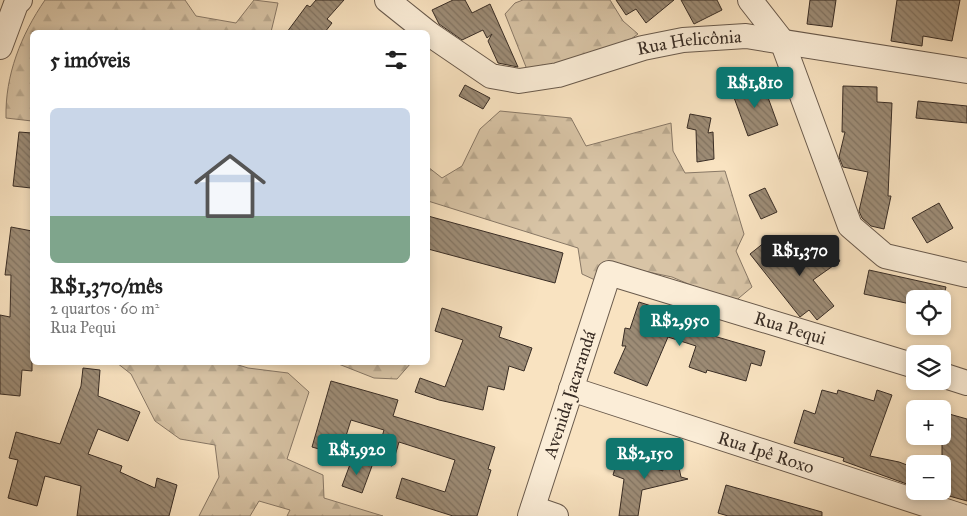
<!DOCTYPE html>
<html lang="pt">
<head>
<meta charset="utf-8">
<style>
  :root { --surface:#fff; --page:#f6f6f6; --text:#222; --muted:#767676; --line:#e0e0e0; --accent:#0f766e }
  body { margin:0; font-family:"IM FELL Great Primer",serif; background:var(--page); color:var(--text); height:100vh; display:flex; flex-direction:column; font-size:19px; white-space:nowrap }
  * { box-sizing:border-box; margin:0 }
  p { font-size:16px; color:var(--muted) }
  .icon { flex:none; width:28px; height:28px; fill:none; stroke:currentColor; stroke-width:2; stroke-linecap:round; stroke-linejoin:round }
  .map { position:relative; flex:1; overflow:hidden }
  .drawer { position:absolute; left:30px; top:30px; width:400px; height:335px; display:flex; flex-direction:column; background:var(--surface); border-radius:8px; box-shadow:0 2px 8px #0003 }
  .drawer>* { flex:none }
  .buttons { position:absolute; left:906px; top:290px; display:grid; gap:10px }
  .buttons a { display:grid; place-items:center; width:45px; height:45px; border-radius:8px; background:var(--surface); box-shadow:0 2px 8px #0003; font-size:25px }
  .price { position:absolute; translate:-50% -42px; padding:0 11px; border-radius:5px; background:var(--accent); color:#fff; font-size:16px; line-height:32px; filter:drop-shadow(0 1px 2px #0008) }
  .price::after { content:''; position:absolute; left:50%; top:30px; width:15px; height:11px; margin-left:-8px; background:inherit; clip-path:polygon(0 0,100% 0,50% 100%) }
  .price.on { background:#222; color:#fff }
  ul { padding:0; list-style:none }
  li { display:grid; align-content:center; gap:10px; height:265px; padding:0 20px }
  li+li { border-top:1px solid var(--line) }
  li span { display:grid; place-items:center; height:155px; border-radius:8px; color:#555 }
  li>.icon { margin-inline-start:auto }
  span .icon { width:90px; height:90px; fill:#fffc; stroke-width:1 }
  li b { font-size:21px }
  h2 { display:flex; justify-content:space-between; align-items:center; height:60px; padding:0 20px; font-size:21px }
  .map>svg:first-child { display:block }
</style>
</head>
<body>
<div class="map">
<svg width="967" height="516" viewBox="0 0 967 516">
  <defs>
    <pattern id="forest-firs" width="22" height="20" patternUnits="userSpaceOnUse" patternTransform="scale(1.25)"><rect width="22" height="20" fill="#d8c4a6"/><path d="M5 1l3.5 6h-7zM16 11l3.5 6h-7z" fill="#baa98f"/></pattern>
    <pattern id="building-back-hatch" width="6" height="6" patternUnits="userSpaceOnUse" patternTransform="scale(1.25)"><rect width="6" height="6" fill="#9d8c76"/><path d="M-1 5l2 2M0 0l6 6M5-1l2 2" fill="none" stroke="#817361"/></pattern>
  </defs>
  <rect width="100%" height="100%" fill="#f9e3c1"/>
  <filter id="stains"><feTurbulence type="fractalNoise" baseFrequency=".004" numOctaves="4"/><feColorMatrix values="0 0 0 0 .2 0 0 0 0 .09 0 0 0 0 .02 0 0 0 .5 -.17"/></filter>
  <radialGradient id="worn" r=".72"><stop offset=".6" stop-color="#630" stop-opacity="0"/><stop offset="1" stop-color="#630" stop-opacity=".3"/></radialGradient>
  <path fill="url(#forest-firs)" stroke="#887866" d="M 45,0 L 185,0 L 196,16 L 236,23 L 254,0 L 278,3 L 271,32 L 32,32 L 32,121 L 6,118 C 5,75 21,35 45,0 Z
    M 523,0 L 610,0 L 623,21 L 638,34 L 624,44 L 528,72 L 505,14 L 515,3 Z
    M 500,111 L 571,118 L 586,146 L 671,123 L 673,151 L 685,173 L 725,171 L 744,234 L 736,251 L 752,287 L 733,303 L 672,277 L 606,263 L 595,280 L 582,274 L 578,248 L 428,201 L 428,167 L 442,178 L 462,166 L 480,129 Z
    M 117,363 L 232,363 L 248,368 L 288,373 L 309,392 L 287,459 L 323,475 L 324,498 L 383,516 L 287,516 L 290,510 L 259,501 L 250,516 L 199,516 L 219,477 L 215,445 L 180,439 L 155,421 L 131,374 Z
    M 336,363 L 411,363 L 397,379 L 374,378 Z"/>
  <path fill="url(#building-back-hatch)" stroke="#392d25" d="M 316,0 L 344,0 L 327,19 L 332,23 L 325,32 L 287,32 L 307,5 L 310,7 Z
    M 453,0 L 465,0 L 472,13 L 490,4 L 518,67 L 498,63 L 488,41 L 492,34 L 487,38 L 483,30 L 462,40 L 439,24 L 432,10 Z
    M 616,0 L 674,0 L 646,23 L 636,9 L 626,15 Z
    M 681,0 L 717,0 L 722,10 L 694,24 Z
    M 810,0 L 836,0 L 832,27 L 807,24 Z
    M 897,0 L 960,0 L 952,41 L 923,36 L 922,46 L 891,41 Z
    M 762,81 L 778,125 L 748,136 L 732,92 Z
    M 465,85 L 490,98 L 483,109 L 459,96 Z
    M 843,86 L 877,87 L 877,102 L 892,103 L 888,196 L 891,196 L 884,229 L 871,226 L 862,218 L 859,211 L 868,172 L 843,167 L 839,157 L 845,132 L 842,132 Z
    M 918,101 L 967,106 L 967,123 L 916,118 Z
    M 690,114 L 711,118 L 708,133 L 713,132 L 714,159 L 697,162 L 696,130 L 687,128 Z
    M 19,132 L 32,133 L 31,188 L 13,186 Z
    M 765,188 L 777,212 L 761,219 L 749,195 Z
    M 939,203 L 953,228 L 927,243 L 912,218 Z
    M 428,216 L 563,253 L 555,283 L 428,249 Z
    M 11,227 L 32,231 L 32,371 L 22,370 L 20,396 L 0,394 L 0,315 L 10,317 L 11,275 L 5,275 Z
    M 825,240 L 840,261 L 813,280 L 834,306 L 817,320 L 809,310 L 800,317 L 750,254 L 765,242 L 782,263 L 787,260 L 789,264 Z
    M 869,270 L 946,287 L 943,299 L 915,299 L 915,305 L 864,294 Z
    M 639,302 L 676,314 L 677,312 L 693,316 L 690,329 L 765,351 L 761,366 L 751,363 L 746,381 L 707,370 L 706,373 L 689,367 L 696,346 L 668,337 L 647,386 L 614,373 L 626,346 L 622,346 L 625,328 L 630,329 Z
    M 442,308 L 502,327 L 499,337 L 532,348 L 524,371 L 509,366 L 504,390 L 488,386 L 483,410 L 439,400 L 415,392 L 420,378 L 445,387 L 463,340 L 435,331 Z
    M 83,368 L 100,370 L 98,396 L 140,412 L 128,441 L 98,429 L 88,454 L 122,466 L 120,472 L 155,488 L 157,478 L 177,485 L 169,516 L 77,516 L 81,486 L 45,476 L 37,506 L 8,498 L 18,460 L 9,458 L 16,432 L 60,444 L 81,386 Z
    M 331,381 L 398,400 L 393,416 L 495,447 L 488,469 L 491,470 L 477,516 L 453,516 L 396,498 L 402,478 L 445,492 L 455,460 L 399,442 L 392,466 L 375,461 L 384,430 L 351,420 L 340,455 L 312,447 Z
    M 822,390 L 837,394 L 838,390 L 874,401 L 877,390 L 892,395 L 870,456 L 899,462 L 915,468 L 915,487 L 843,461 L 844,458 L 794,443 L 804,410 L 815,414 Z
    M 942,412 L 967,419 L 967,501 L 942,494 Z
    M 675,449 L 681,477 L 688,479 L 642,490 L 638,516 L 619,516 L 624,479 L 613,475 L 618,458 L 663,471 L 658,453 Z
    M 352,459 L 372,466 L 362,493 L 342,486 Z
    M 726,485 L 822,512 L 822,516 L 728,516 L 718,513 Z"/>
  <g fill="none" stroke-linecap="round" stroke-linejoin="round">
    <defs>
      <g id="minor">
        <path d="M 387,0 L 427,32"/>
        <path d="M 750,0 L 782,41 L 850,226 L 885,256 L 967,275"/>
        <path id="s1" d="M 428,33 L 491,76 L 519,81 L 558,75 L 643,48 L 683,40 L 746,36 L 967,71"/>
        <path d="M 0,47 L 16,4 L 20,0"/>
        <path d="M 942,375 L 967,383"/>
        <path id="s2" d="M 571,389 L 961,516"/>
        <path d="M 533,508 L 556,516"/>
        <path id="s3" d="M 530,516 L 609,273 L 915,366"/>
      </g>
    </defs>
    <use href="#minor" stroke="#695a4c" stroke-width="26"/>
    <use href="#minor" stroke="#fbedd7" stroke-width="24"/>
  </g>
  <g text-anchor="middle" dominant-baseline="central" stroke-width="4" stroke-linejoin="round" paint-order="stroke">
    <g font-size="18" fill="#392d25" stroke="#fbedd7">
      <text stroke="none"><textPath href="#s1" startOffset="280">Rua Helicônia</textPath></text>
      <text stroke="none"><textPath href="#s3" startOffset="445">Rua Pequi</textPath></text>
      <text stroke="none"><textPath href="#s3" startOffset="128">Avenida Jacarandá</textPath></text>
      <text stroke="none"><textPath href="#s2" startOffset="205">Rua Ipê Roxo</textPath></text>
    </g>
  </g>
  <rect width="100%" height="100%" filter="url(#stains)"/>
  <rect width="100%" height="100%" fill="url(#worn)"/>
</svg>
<div class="buttons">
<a><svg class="icon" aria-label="locate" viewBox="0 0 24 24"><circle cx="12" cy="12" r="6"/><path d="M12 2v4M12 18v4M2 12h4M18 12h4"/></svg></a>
<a><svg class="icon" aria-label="layers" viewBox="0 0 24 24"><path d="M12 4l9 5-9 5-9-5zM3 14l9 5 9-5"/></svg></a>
<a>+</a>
<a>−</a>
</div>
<b class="price" style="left:755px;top:109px">R$1,810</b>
<b class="price on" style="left:800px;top:277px">R$1,370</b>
<b class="price" style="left:680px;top:347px">R$2,950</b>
<b class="price" style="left:357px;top:476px">R$1,920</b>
<b class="price" style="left:645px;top:480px">R$2,150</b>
<section class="drawer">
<h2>5 imóveis<svg class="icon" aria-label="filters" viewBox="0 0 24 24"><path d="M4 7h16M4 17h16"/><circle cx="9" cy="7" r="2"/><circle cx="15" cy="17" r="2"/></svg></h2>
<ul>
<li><span style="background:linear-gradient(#c9d6e8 70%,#7fa58c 0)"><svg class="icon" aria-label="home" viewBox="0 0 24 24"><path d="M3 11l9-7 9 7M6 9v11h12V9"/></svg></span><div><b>R$1,370/mês</b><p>2 quartos · 60 m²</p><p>Rua Pequi</p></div></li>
</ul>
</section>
</div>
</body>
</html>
